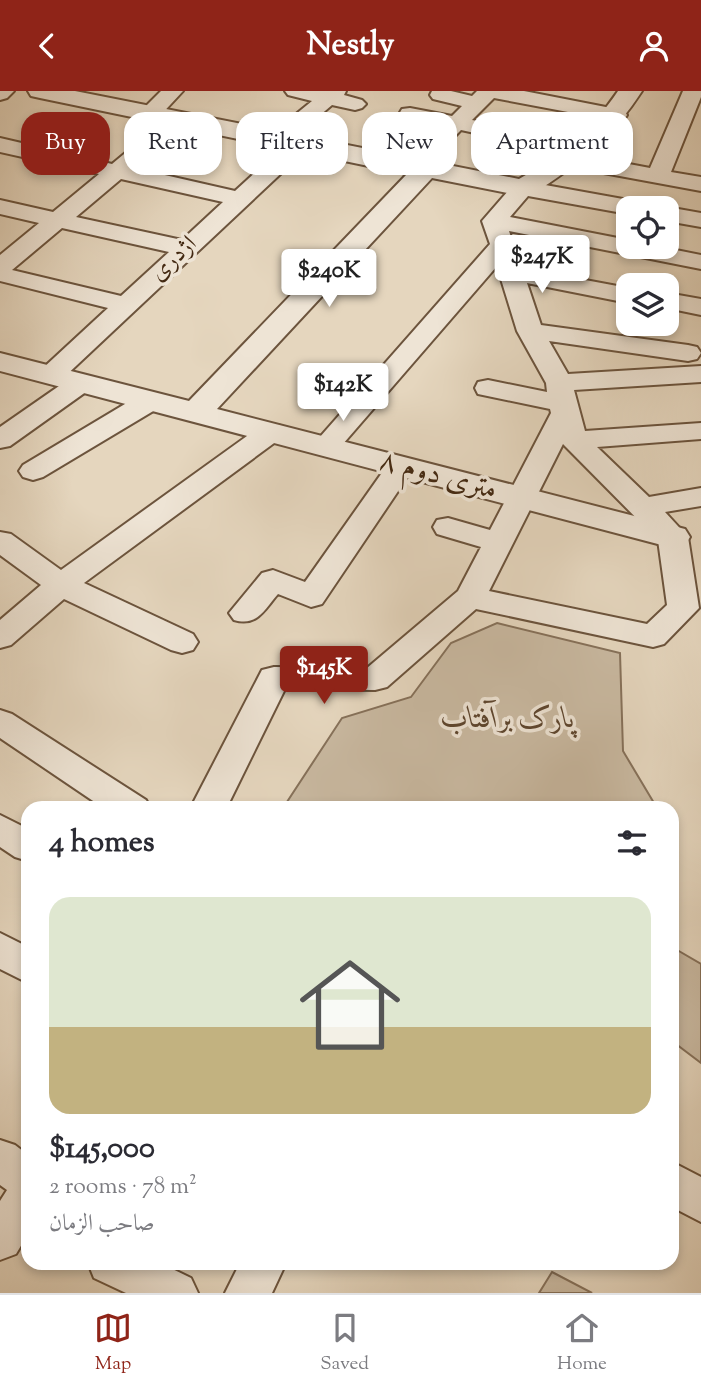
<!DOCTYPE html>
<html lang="en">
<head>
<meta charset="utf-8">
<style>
  :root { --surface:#fff; --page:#f7f7f7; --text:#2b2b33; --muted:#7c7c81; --line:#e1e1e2; --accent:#8f2418 }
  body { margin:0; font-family:"Sorts Mill Goudy",Amiri,serif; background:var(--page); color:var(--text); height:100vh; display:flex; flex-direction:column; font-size:26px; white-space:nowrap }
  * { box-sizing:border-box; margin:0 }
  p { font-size:23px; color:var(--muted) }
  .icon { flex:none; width:38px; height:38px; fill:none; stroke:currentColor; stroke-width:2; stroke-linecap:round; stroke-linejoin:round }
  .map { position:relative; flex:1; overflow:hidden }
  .panel { position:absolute; left:21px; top:710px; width:658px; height:469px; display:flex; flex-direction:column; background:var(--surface); border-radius:21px; box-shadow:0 4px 10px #0003 }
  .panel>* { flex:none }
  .hud { position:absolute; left:21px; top:21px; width:660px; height:63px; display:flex; gap:14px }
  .tools { position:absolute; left:616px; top:105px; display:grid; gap:14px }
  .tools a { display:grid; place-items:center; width:63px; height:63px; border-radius:14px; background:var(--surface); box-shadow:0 4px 10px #0003; font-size:35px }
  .price { position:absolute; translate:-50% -60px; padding:0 16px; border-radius:7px; background:#fff; color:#222; font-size:23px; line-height:46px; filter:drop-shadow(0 2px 4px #0008) }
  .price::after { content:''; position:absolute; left:50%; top:42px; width:21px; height:16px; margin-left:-10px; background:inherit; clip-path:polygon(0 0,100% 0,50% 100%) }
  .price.selected { background:var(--accent); color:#fff }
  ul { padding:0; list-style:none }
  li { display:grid; align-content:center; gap:14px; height:371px; padding:0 28px }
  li+li { border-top:2px solid var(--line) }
  li span { display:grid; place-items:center; height:217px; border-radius:21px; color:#555 }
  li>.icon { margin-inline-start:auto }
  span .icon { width:126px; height:126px; fill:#fffc; stroke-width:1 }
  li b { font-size:30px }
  h2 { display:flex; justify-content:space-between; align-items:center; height:84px; padding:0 28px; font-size:30px }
  .chip { padding:0 24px; border-radius:21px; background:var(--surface); box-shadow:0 4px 10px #0003; font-size:24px; line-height:63px }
  .chip.selected { background:var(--accent); color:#fff }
  header { display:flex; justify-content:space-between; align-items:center; height:91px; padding:0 28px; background:var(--accent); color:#fff; font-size:32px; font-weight:700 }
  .menu { display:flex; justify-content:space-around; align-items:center; height:98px; border-top:2px solid var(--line); background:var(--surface); font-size:19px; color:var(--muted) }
  .menu a { display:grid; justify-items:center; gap:4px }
  .menu .selected { color:var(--accent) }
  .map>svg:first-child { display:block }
</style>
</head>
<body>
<header><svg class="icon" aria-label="back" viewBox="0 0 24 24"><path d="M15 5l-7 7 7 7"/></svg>Nestly<svg class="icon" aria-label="person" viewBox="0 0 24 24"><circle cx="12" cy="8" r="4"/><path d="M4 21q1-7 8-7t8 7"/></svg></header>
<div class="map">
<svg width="701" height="1202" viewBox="0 0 701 1202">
  <rect width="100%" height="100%" fill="#e5d6be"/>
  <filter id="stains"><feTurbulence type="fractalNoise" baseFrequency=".00286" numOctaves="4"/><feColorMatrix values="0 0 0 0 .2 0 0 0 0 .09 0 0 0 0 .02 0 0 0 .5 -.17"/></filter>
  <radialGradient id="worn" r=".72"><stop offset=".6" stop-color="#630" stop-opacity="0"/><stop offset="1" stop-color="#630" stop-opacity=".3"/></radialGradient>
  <path fill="#c9b9a1" stroke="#86715a" stroke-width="2" d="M 497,532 L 620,562 L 623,660 L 657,717 L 283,717 L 342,627 L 411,606 L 451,552 Z
    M 672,856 L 701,873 L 701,972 L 672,950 Z
    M 552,1181 L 592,1202 L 539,1202 Z"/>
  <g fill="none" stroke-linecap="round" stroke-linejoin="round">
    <defs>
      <path id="minor" d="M 0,0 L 14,0 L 7,7 L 0,9 Z
        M 161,0 L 183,0 L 157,28 L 141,28 L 138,23 Z
        M 285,0 L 346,0 L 344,4 L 362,9 L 366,13 L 362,17 L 355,19 L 332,14 L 291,49 L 306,49 L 309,54 L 306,59 L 60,290 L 51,292 L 42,290 L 38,284 L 42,278 L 108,217 L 0,190 L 0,164 L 39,132 L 0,123 L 0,109 L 53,121 L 99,83 L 0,61 L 0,47 L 112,73 L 171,24 L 187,24 L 190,29 L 187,34 L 134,77 L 235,100 L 284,55 L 269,55 L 266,50 L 269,45 L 312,10 L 288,4 ZM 121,88 L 223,111 L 182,149 L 76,126 ZM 62,137 L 169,161 L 121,205 L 12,179 Z
        M 432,0 L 451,0 L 472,5 L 477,0 L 524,0 L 616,18 L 624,19 L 627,24 L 624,29 L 616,30 L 494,7 L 472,29 L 515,37 L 518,42 L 515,47 L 507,49 L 461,39 L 419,82 L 403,82 L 400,77 L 403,72 L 441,35 L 402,28 L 399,23 L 402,18 L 410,17 L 452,25 L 462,15 L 433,8 L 430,4 Z
        M 683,0 L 701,0 L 701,6 L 671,81 L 701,86 L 701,100 L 571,76 L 563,74 L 560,69 L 563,64 L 571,62 L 650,77 Z
        M 523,90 L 634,110 L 642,112 L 646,117 L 628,117 L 628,123 L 528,105 L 510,126 L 628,149 L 628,156 L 661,156 L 701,164 L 701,178 L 509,140 L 521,177 L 628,197 L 628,212 L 527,192 L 541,234 L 688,254 L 697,256 L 701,262 L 697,268 L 688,270 L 549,250 L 568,283 L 701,275 L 701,291 L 574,299 L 585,340 L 701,332 L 701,348 L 597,356 L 649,406 L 701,397 L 701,415 L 665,421 L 688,446 L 699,517 L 664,553 L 653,556 L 476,518 L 387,596 L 375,599 L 285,598 L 226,718 L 190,718 L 262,579 L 274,576 L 367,577 L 458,500 L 481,456 L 437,443 L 433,436 L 437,429 L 448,427 L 490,439 L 551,322 L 550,318 L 478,303 L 475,297 L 478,291 L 488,289 L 547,301 L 546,292 L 517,240 L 497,175 L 336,361 L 326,363 L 316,361 L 312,355 L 490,153 L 482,130 L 515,92 ZM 563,353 L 658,449 L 667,514 L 647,533 L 489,500 Z
        M 667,116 L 701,122 L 701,136 L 667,130 L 667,117 L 662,117 Z
        M 667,202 L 701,208 L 701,224 L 667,217 Z
        M 81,284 L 90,286 L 94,292 L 90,298 L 10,355 L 0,357 L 0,336 L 72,286 Z
        M 150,302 L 160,304 L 164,310 L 160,316 L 43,386 L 33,389 L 23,386 L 19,380 L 23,374 L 140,304 Z
        M 271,333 L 281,335 L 285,341 L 281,347 L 84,492 L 193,543 L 198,551 L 193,559 L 182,562 L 171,559 L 64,508 L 11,554 L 0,557 L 0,529 L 41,494 L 0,464 L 0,441 L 11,443 L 61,479 L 261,335 Z
        M 401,366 L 411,369 L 415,375 L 322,513 L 311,516 L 278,503 C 264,519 257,536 234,529 L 229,522 L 262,482 L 273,479 L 305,491 L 391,369 Z
        M 0,619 L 12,623 L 146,709 L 151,718 L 105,718 L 0,647 Z
        M 0,724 L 28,738 L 28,770 L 15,766 L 0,756 Z
        M 0,842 L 28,856 L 28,892 L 0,878 Z
        M 0,1049 L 15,1054 L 28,1064 L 28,1143 L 16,1163 L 0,1169 L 0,1110 L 7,1099 L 0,1094 Z
        M 672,1071 L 701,1086 L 701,1131 L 672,1116 Z
        M 88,1172 L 160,1172 L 191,1187 L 198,1202 L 126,1202 L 94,1187 Z
        M 240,1172 L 286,1172 L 272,1202 L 225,1202 Z"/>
      <path id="tertiary" d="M 28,0 L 75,0 L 519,88 C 559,65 592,39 618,0 L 642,0 C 613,45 578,75 532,103 L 523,105 L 432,87 L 217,318 L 685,438 L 690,446 L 685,454 L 673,457 L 0,280 L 0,262 L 189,310 L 407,83 L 40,7 L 31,5 Z"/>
    </defs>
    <use href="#minor" stroke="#6c543d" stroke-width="4"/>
    <use href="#tertiary" stroke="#6c543d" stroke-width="4"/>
    <use href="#minor" fill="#eee4d5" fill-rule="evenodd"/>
    <use href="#tertiary" fill="#eee4d5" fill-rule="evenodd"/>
  </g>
  <g text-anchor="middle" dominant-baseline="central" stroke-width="7" stroke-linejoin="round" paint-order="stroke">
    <g font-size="24" fill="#432912" stroke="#eee4d5">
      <text transform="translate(174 168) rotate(-43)">اژدری</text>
    </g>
    <g font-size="30" fill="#432912" stroke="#eee4d5">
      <text transform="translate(438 385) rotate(15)">۸ متری دوم</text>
    </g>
    <g font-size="30" font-style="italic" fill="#5e462f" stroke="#eee4d5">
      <text x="508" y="628">پارک برآفتاب</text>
    </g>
  </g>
  <rect width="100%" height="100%" filter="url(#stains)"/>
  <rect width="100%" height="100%" fill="url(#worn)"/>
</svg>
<div class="tools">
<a><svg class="icon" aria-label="locate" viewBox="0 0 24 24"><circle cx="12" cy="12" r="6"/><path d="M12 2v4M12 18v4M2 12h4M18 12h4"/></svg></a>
<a><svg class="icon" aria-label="layers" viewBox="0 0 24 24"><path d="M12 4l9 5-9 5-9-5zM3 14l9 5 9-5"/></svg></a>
</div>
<b class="price" style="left:542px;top:204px">$247K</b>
<b class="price" style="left:329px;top:218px">$240K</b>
<b class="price" style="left:343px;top:332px">$142K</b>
<b class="price selected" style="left:324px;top:615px">$145K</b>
<div class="hud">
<a class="chip selected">Buy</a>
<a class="chip">Rent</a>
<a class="chip">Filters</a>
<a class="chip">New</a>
<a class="chip">Apartment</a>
</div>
<section class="panel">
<h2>4 homes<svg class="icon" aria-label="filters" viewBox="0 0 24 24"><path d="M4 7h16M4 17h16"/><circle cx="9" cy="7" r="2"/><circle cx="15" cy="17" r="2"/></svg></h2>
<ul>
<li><span style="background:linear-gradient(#dfe7d0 60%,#c2b280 0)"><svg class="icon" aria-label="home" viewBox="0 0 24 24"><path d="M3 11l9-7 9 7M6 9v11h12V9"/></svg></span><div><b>$145,000</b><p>2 rooms · 78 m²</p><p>صاحب الزمان</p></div></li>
</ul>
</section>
</div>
<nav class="menu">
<a class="selected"><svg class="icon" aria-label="map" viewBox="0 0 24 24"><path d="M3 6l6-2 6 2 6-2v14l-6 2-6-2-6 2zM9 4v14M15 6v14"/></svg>Map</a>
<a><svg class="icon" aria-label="saved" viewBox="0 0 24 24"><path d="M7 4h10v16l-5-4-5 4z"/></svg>Saved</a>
<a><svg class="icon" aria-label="home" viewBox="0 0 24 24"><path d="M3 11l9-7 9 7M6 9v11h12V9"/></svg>Home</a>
</nav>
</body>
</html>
